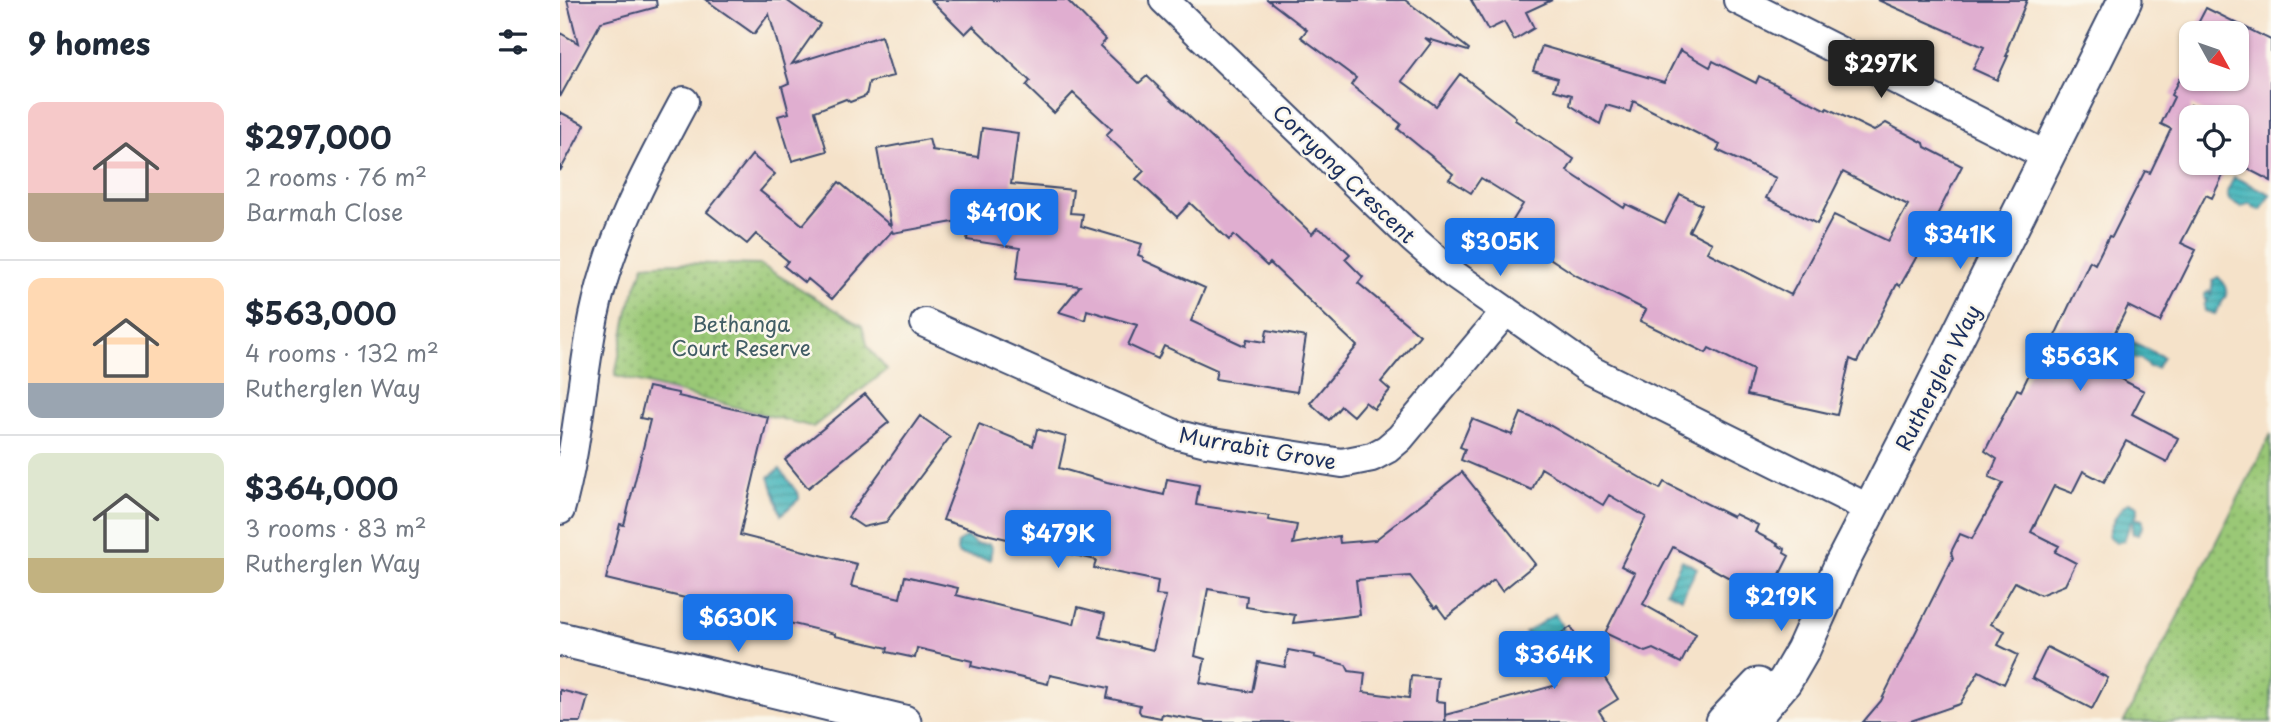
<!DOCTYPE html>
<html lang="en">
<head>
<meta charset="utf-8">
<style>
  :root { --surface:#fff; --page:#f6f6f7; --text:#1f2937; --muted:#747a83; --line:#e0e1e3; --accent:#1a73e8 }
  body { margin:0; font-family:"Playpen Sans",sans-serif; background:var(--page); color:var(--text); height:100vh; display:flex; flex-direction:column; font-size:26px; white-space:nowrap }
  * { box-sizing:border-box; margin:0 }
  p { font-size:23px; color:var(--muted) }
  .icon { flex:none; width:38px; height:38px; fill:none; stroke:currentColor; stroke-width:2; stroke-linecap:round; stroke-linejoin:round }
  .map { position:relative; flex:1; overflow:hidden }
  .drawer { display:flex; flex-direction:column; background:var(--surface); width:560px }
  .drawer>* { flex:none }
  .needle { width:46px; rotate:130deg }
  .buttons { position:absolute; left:1619px; top:21px; display:grid; gap:14px }
  .buttons a { display:grid; place-items:center; width:70px; height:70px; border-radius:14px; background:var(--surface); box-shadow:0 2px 5px #0004; font-size:35px }
  .price { position:absolute; translate:-50% -60px; padding:0 16px; border-radius:7px; background:var(--accent); color:#fff; font-size:23px; line-height:46px; filter:drop-shadow(0 2px 4px #0008) }
  .price::after { content:''; position:absolute; left:50%; top:42px; width:21px; height:16px; margin-left:-10px; background:inherit; clip-path:polygon(0 0,100% 0,50% 100%) }
  .price.current { background:#222; color:#fff }
  ul { padding:0; list-style:none }
  li { display:flex; align-items:center; gap:21px; height:175px; padding:0 28px }
  li+li { border-top:2px solid var(--line) }
  li span { display:grid; place-items:center; flex:none; width:196px; height:140px; border-radius:14px; color:#555 }
  li>.icon { margin-inline-start:auto }
  span .icon { width:84px; height:84px; fill:#fffc; stroke-width:1 }
  li b { font-size:30px }
  h2 { display:flex; justify-content:space-between; align-items:center; height:84px; padding:0 28px; font-size:30px }
  main { display:flex; flex:1; min-height:0 }
  .map>svg:first-child { display:block }
</style>
</head>
<body>
<main>
<section class="drawer">
<h2>9 homes<svg class="icon" aria-label="filters" viewBox="0 0 24 24"><path d="M4 7h16M4 17h16"/><circle cx="9" cy="7" r="2"/><circle cx="15" cy="17" r="2"/></svg></h2>
<ul>
<li><span style="background:linear-gradient(#f6c9c9 65%,#b9a48a 0)"><svg class="icon" aria-label="home" viewBox="0 0 24 24"><path d="M3 11l9-7 9 7M6 9v11h12V9"/></svg></span><div><b>$297,000</b><p>2 rooms · 76 m²</p><p>Barmah Close</p></div></li>
<li><span style="background:linear-gradient(#ffd9b3 75%,#9aa5b1 0)"><svg class="icon" aria-label="home" viewBox="0 0 24 24"><path d="M3 11l9-7 9 7M6 9v11h12V9"/></svg></span><div><b>$563,000</b><p>4 rooms · 132 m²</p><p>Rutherglen Way</p></div></li>
<li><span style="background:linear-gradient(#dfe7d0 75%,#c2b280 0)"><svg class="icon" aria-label="home" viewBox="0 0 24 24"><path d="M3 11l9-7 9 7M6 9v11h12V9"/></svg></span><div><b>$364,000</b><p>3 rooms · 83 m²</p><p>Rutherglen Way</p></div></li>
</ul>
</section>
<div class="map">
<svg width="1711" height="722" viewBox="0 0 1711 722">
  <defs>
    <pattern id="park-dots" width="8" height="8" patternUnits="userSpaceOnUse" patternTransform="scale(1.75)"><rect width="8" height="8" fill="#9ac876"/><path d="M2 2h.1M6 6h.1" fill="none" stroke="#7da364" stroke-width="1.8" stroke-linecap="round"/></pattern>
    <pattern id="water-rules" width="6" height="5" patternUnits="userSpaceOnUse" patternTransform="scale(1.75)"><rect width="6" height="5" fill="#45b5bb"/><path d="M0 2.5h6" fill="none" stroke="#39949b"/></pattern>
  </defs>
  <rect width="100%" height="100%" fill="#fbf7ec"/>
  <filter id="ink" filterUnits="userSpaceOnUse"><feTurbulence type="fractalNoise" baseFrequency=".0143" numOctaves="2"/><feDisplacementMap in="SourceGraphic" scale="14" xChannelSelector="R" yChannelSelector="G"/><feConvolveMatrix kernelMatrix="1 2 1 2 8 2 1 2 1" color-interpolation-filters="sRGB"/></filter>
  <filter id="wash" filterUnits="userSpaceOnUse"><feTurbulence type="fractalNoise" baseFrequency=".00686" numOctaves="4" result="noise"/><feDisplacementMap in="SourceGraphic" scale="28" xChannelSelector="R" yChannelSelector="G"/><feGaussianBlur stdDeviation="1.57" result="paint"/><feColorMatrix in="noise" values="0 0 0 0 0 0 0 0 0 0 0 0 0 0 0 0 0 1.4 0 .05"/><feComposite in="paint" operator="in"/></filter>
  <g filter="url(#wash)">
    <rect width="100%" height="100%" fill="#f5e2c9"/>
    <path fill="url(#park-dots)" stroke="#5a7c6a" stroke-width="2" d="M 113,263 L 201,265 L 302,326 L 308,347 L 327,370 L 253,427 L 55,376 L 68,310 L 84,265 Z
      M 1711,434 L 1711,722 L 1564,722 Z"/>
    <path fill="url(#water-rules)" stroke="#30728c" stroke-width="2" d="M 1674,177 L 1710,194 L 1701,210 L 1698,210 L 1689,203 L 1682,207 L 1669,200 L 1667,192 Z
      M 1658,277 L 1664,283 L 1667,294 L 1655,314 L 1645,311 L 1644,305 L 1649,298 L 1645,300 L 1644,295 L 1649,291 L 1651,295 L 1653,280 Z
      M 1571,341 L 1603,357 L 1597,368 L 1589,367 L 1581,359 L 1571,359 L 1566,355 Z
      M 220,469 L 239,495 L 239,499 L 221,515 L 209,477 Z
      M 1569,502 L 1578,506 L 1578,512 L 1574,518 L 1583,520 L 1583,527 L 1578,534 L 1573,534 L 1572,530 L 1573,522 L 1571,521 L 1564,541 L 1556,543 L 1548,536 C 1551,524 1559,508 1569,502 Z
      M 407,537 L 416,544 L 429,544 L 432,547 L 430,560 L 399,554 L 397,551 L 398,542 Z
      M 1122,560 L 1137,568 L 1122,598 L 1106,591 Z
      M 995,614 L 1004,630 L 974,648 L 965,633 Z"/>
    <g id="blocks">
      <path fill="#e0aed0" d="M 7,0 L 96,0 L 97,7 L 41,22 L 0,97 L 0,33 L 18,43 Z
        M 146,0 L 226,0 L 260,24 L 232,64 L 321,36 L 333,76 L 309,82 L 306,96 L 290,102 L 286,99 L 255,111 L 267,151 L 232,161 L 218,116 L 229,113 L 222,86 L 229,83 L 209,14 L 194,34 Z
        M 371,0 L 507,0 L 546,40 L 540,46 L 579,83 L 587,76 L 752,234 L 757,228 L 767,233 L 790,254 L 785,259 L 803,277 L 798,283 L 860,335 L 821,382 L 830,390 L 814,409 L 805,402 L 793,416 L 781,406 L 769,420 L 750,403 L 797,346 L 710,263 L 707,266 L 674,235 L 669,240 L 630,203 L 617,217 L 576,179 L 584,171 L 546,135 L 552,129 L 513,93 L 494,113 L 466,86 L 470,81 L 413,26 L 405,34 Z
        M 708,0 L 845,0 L 909,49 L 908,51 L 865,38 L 871,43 L 842,81 L 876,106 L 900,74 L 956,117 L 955,120 L 1014,159 L 1007,171 L 1064,208 L 1066,204 L 1105,223 L 1120,194 L 1142,205 L 1129,231 L 1152,243 L 1147,252 L 1231,295 L 1274,215 L 1328,241 L 1348,205 L 1283,172 L 1257,224 L 1206,198 L 1216,178 L 1157,150 L 1160,145 L 1073,101 L 1070,112 L 1046,105 L 1040,124 L 1010,105 L 1012,95 L 994,90 L 998,78 L 973,71 L 982,46 L 1104,82 L 1120,50 L 1150,67 L 1153,61 L 1196,83 L 1199,76 L 1266,110 L 1267,108 L 1314,131 L 1326,123 L 1364,143 L 1365,147 L 1402,166 L 1372,225 L 1374,226 L 1340,286 L 1337,284 L 1297,362 L 1290,359 L 1277,415 L 1187,395 L 1193,370 L 1149,348 L 1146,353 L 1080,321 L 1086,310 L 1017,276 L 947,230 L 963,204 L 921,178 L 911,193 L 889,179 L 893,174 L 838,129 L 841,124 L 791,85 L 796,78 L 741,37 L 747,30 Z
        M 911,0 L 992,0 L 966,12 L 974,28 L 954,40 L 944,22 L 928,30 Z
        M 1318,0 L 1467,0 L 1447,49 L 1449,50 L 1446,56 L 1448,56 L 1437,80 L 1413,69 L 1424,47 Z
        M 1646,8 L 1711,40 L 1711,181 L 1676,163 L 1676,117 L 1655,117 L 1631,105 L 1631,163 L 1669,163 L 1652,198 L 1646,195 L 1621,243 L 1636,250 L 1600,322 L 1568,306 L 1548,346 L 1558,350 L 1547,372 L 1584,391 L 1572,414 L 1618,438 L 1607,462 L 1566,441 L 1544,482 L 1523,471 L 1512,493 L 1494,486 L 1471,532 L 1499,546 L 1495,552 L 1516,563 L 1505,585 L 1480,595 L 1455,582 L 1431,624 L 1445,631 L 1438,645 L 1458,655 L 1444,684 L 1419,671 L 1400,704 L 1348,722 L 1303,722 L 1321,701 L 1393,558 L 1391,552 L 1400,534 L 1412,539 L 1443,483 L 1429,477 L 1437,459 L 1425,451 L 1457,389 L 1461,391 L 1487,337 L 1493,340 L 1530,261 L 1535,264 L 1549,236 L 1552,237 L 1585,171 L 1590,173 L 1611,129 L 1601,124 L 1614,97 L 1611,95 L 1619,79 L 1623,79 L 1631,63 L 1631,79 L 1676,79 L 1676,33 L 1633,33 Z
        M 0,112 L 25,125 L 0,171 Z
        M 422,128 L 458,133 L 451,184 L 513,190 L 510,213 L 523,214 L 521,226 L 582,244 L 578,255 L 583,257 L 583,260 L 645,288 L 631,321 L 685,346 L 687,339 L 705,342 L 707,330 L 746,337 L 737,392 L 655,379 L 657,370 L 604,346 L 598,359 L 568,345 L 577,325 L 527,310 L 525,320 L 499,312 L 520,286 L 456,279 L 460,248 L 407,240 L 410,219 L 333,233 L 332,231 L 272,299 L 248,279 L 245,283 L 224,266 L 228,261 L 196,234 L 187,244 L 147,212 L 192,155 L 215,174 L 200,191 L 243,225 L 279,182 L 331,226 L 317,149 L 369,139 L 372,150 L 418,157 Z
        M 88,387 L 118,393 L 118,396 L 208,417 L 180,535 L 297,564 L 291,586 L 340,598 L 345,576 L 398,588 L 396,595 L 514,624 L 518,607 L 545,614 L 540,637 L 593,650 L 606,596 L 596,595 L 598,581 L 534,568 L 536,560 L 430,535 L 383,520 L 419,424 L 473,446 L 477,429 L 506,437 L 499,468 L 547,482 L 604,495 L 607,479 L 639,485 L 636,505 L 709,516 L 708,520 L 737,525 L 733,544 L 779,536 L 780,543 L 815,540 L 902,472 L 975,564 L 942,591 L 934,580 L 886,618 L 877,606 L 875,608 L 850,576 L 796,580 L 800,615 L 733,623 L 735,615 L 686,607 L 687,596 L 648,589 L 635,656 L 645,659 L 640,683 L 692,692 L 698,662 L 725,667 L 728,650 L 755,655 L 754,657 L 786,665 L 789,671 L 805,673 L 803,692 L 849,698 L 851,676 L 878,678 L 876,701 L 885,702 L 885,722 L 647,722 L 602,714 L 601,718 L 581,714 L 579,711 L 580,705 L 547,698 L 549,688 L 490,675 L 488,684 L 411,666 L 412,661 L 357,648 L 355,658 L 327,652 L 328,648 L 275,636 L 275,634 L 46,579 L 60,524 L 64,525 L 90,420 L 80,418 Z
        M 305,394 L 329,422 L 248,488 L 225,460 Z
        M 961,413 L 989,425 L 1100,489 L 1104,482 L 1173,517 L 1175,514 L 1198,525 L 1195,532 L 1218,544 L 1217,545 L 1225,549 L 1224,553 L 1229,556 L 1211,592 L 1200,587 L 1197,593 L 1113,547 L 1083,604 L 1136,634 L 1121,663 L 1093,649 L 1085,652 L 1045,633 L 1075,573 L 1061,566 L 1086,517 L 1049,495 L 1043,505 L 981,468 L 972,490 L 901,460 L 905,449 L 900,447 L 912,419 L 952,435 Z
        M 360,416 L 390,437 L 326,522 L 303,527 L 288,517 Z
        M 1011,627 L 1017,638 L 1019,637 L 1058,699 L 1039,711 L 1046,722 L 886,722 L 885,715 L 997,685 L 982,661 L 985,659 L 978,648 Z
        M 1487,647 L 1548,678 L 1532,709 L 1472,678 Z
        M 0,690 L 28,697 L 21,722 L 0,722 Z"/>
    </g>
  </g>
  <g filter="url(#ink)">
    <use href="#blocks" fill-opacity="0" stroke="#3c4a6e" stroke-width="2"/>
    <g fill="none" stroke-linecap="round" stroke-linejoin="round">
      <defs>
        <path id="minor" d="M 604,0 L 853,239 L 893,274 L 1030,370 L 1310,509
          M 1178,0 L 1487,156
          M 365,323 L 615,434 L 646,442 L 782,463 L 812,457 L 827,449 L 840,438 L 946,311
          M 0,510 C 18,447 21,380 34,316 C 50,238 87,170 124,101"/>
        <path id="tertiary" d="M 0,639 L 344,722
          M 1163,722 L 1198,685
          M 1190,722 L 1225,681 L 1243,650 L 1281,565 L 1360,412 L 1565,0"/>
      </defs>
      <use href="#minor" stroke="#3c4a6e" stroke-width="32"/>
      <use href="#tertiary" stroke="#3c4a6e" stroke-width="37"/>
      <use href="#minor" stroke="#fff" stroke-width="28"/>
      <use href="#tertiary" stroke="#fff" stroke-width="33"/>
    </g>
  </g>
  <g text-anchor="middle" dominant-baseline="central" stroke-width="5" stroke-linejoin="round" paint-order="stroke">
    <g font-size="21" fill="#1b2f5e" stroke="#fbf7ec">
      <text transform="translate(785 173) rotate(44)">Corryong Crescent</text>
      <text transform="translate(1377 377) rotate(-63)">Rutherglen Way</text>
      <text transform="translate(698 447) rotate(10)">Murrabit Grove</text>
    </g>
    <g font-size="21" fill="#415d65" stroke="#fbf7ec">
      <text x="181" y="323">Bethanga<tspan x="181" dy="24">Court Reserve</tspan></text>
    </g>
  </g>
</svg>
<div class="buttons">
<a><svg class="needle" viewBox="-14 -14 28 28"><path d="M0-13l5 13h-10z" fill="#e53935"/><path d="M0 13l5-13h-10z" fill="#747a83"/></svg></a>
<a><svg class="icon" aria-label="locate" viewBox="0 0 24 24"><circle cx="12" cy="12" r="6"/><path d="M12 2v4M12 18v4M2 12h4M18 12h4"/></svg></a>
</div>
<b class="price current" style="left:1321px;top:100px">$297K</b>
<b class="price" style="left:444px;top:249px">$410K</b>
<b class="price" style="left:1400px;top:271px">$341K</b>
<b class="price" style="left:940px;top:278px">$305K</b>
<b class="price" style="left:1520px;top:393px">$563K</b>
<b class="price" style="left:498px;top:570px">$479K</b>
<b class="price" style="left:1221px;top:633px">$219K</b>
<b class="price" style="left:178px;top:654px">$630K</b>
<b class="price" style="left:994px;top:691px">$364K</b>
</div>
</main>
</body>
</html>
